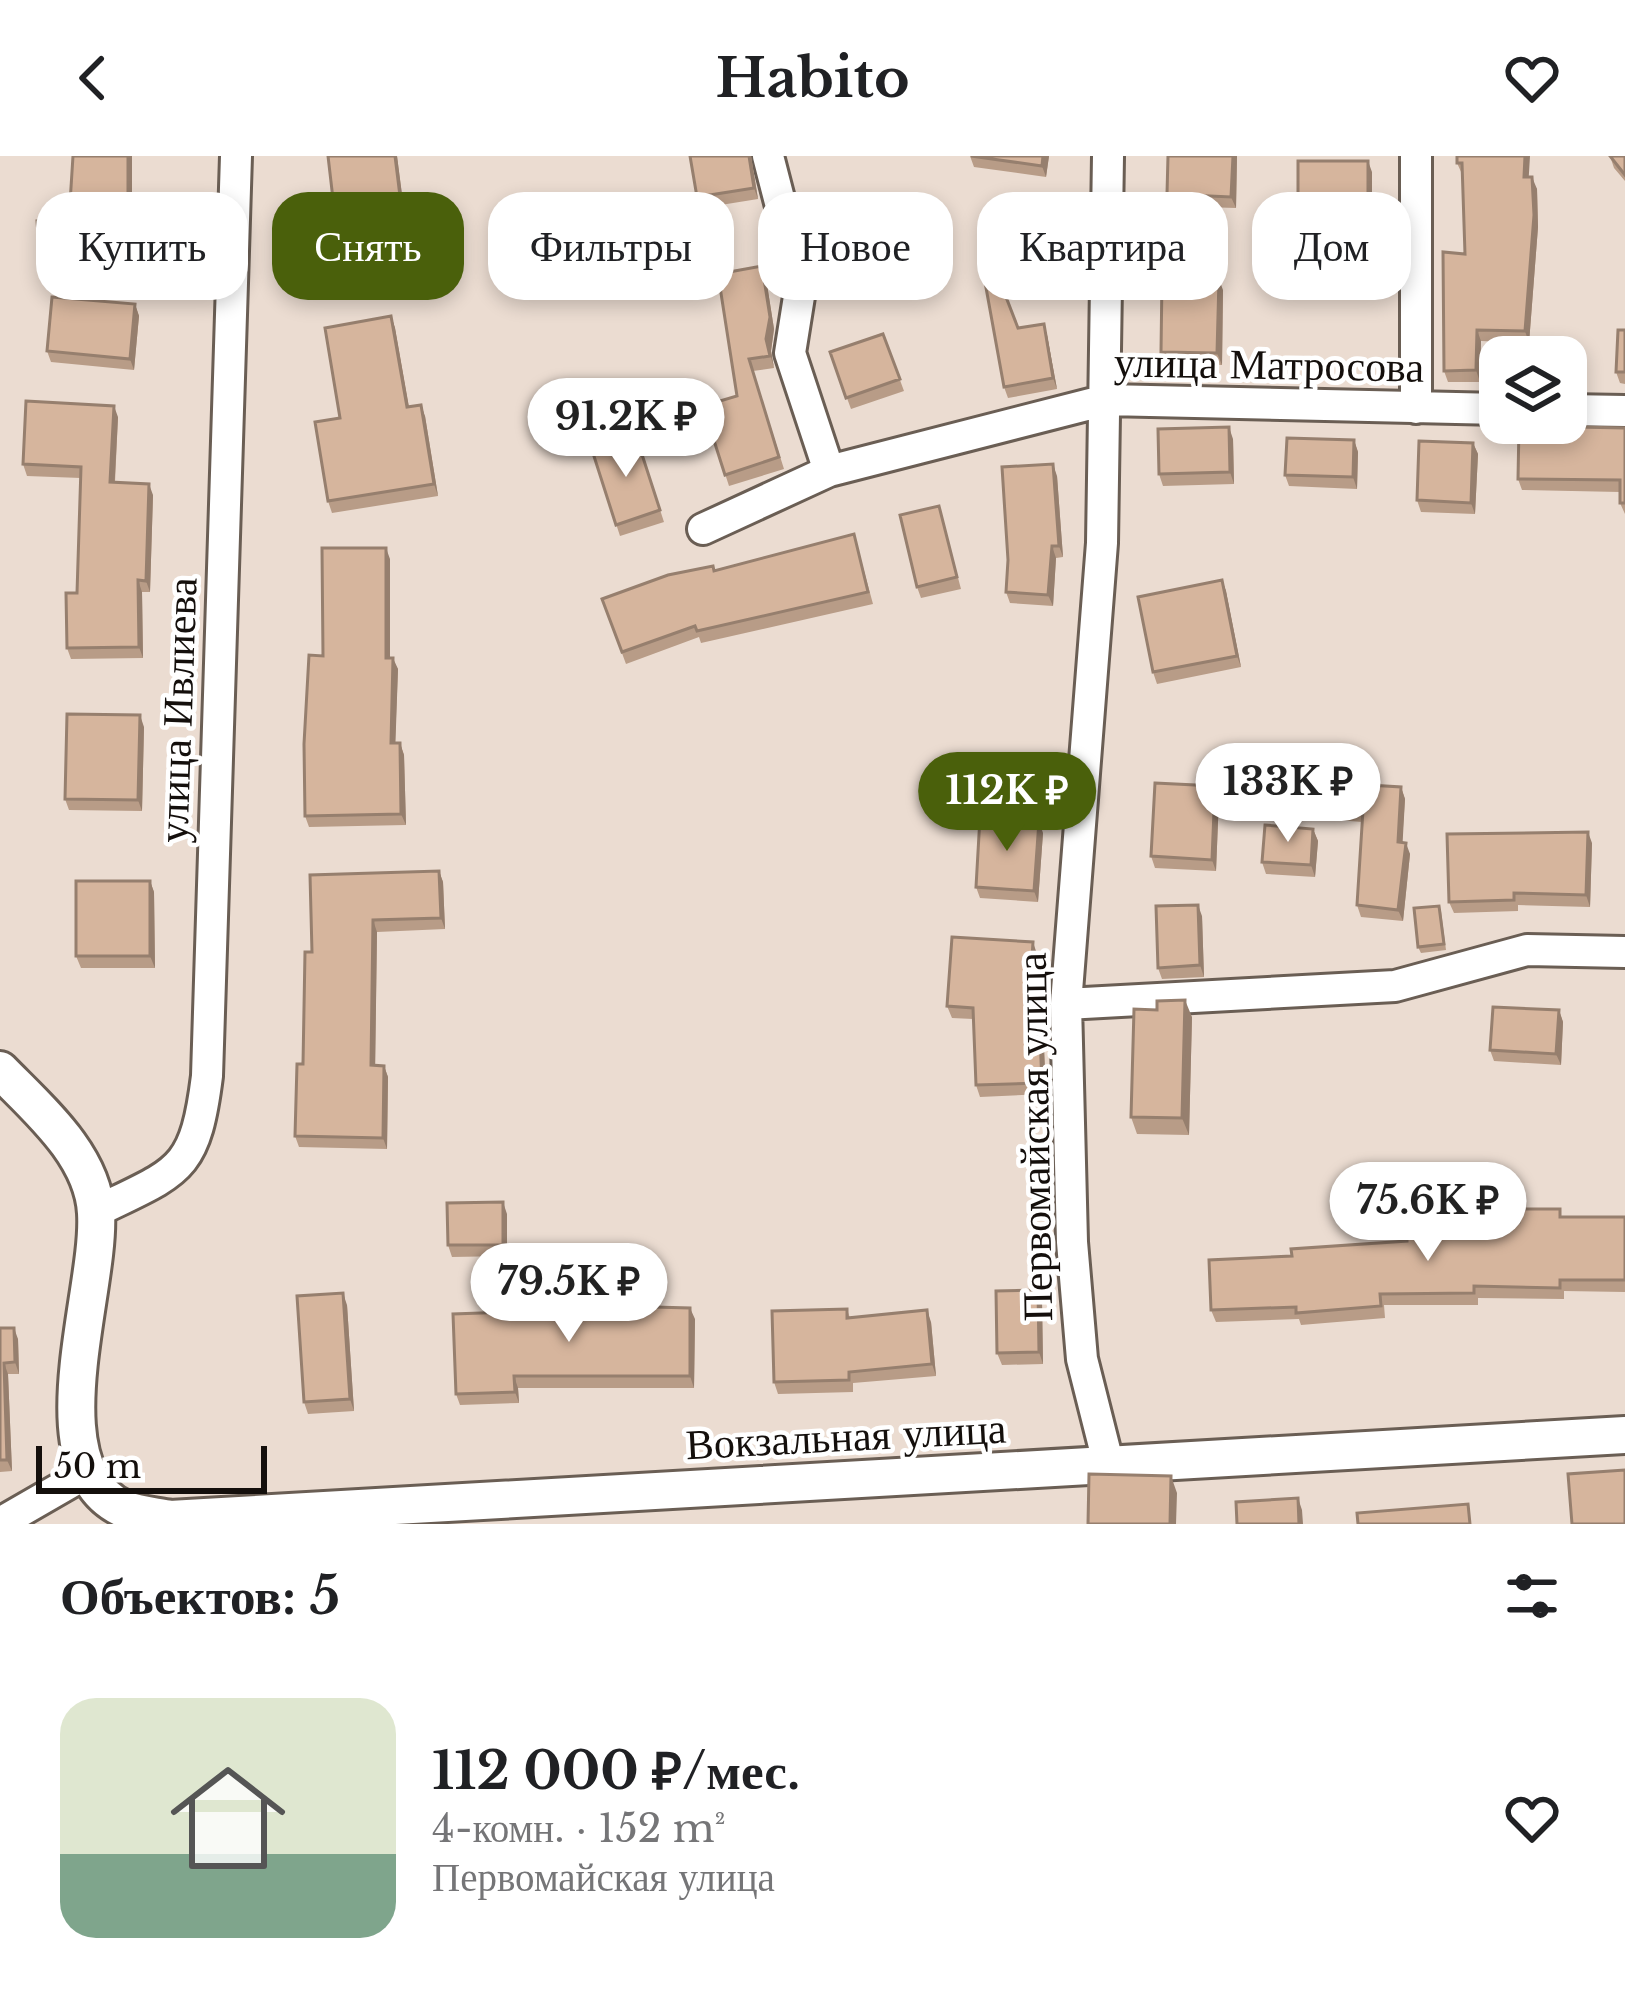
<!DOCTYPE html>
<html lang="ru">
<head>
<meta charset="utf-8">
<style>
  :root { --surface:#fff; --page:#f2f2f2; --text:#202124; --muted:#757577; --accent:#4a600b }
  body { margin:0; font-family:"Libre Baskerville",serif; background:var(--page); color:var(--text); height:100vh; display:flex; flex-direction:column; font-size:45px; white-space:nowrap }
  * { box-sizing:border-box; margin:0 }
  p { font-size:39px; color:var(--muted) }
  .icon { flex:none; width:66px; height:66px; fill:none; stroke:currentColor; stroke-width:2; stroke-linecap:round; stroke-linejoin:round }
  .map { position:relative; height:1368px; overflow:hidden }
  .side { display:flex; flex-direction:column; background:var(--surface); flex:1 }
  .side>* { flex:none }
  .top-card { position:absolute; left:36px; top:36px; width:1554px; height:108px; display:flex; gap:24px }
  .fabs { position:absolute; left:1479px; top:180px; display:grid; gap:24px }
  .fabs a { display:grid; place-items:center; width:108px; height:108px; border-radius:24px; background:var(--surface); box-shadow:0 6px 18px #0003; font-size:60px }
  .scale { position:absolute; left:36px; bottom:30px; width:231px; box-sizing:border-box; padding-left:12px; border:6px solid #140f0c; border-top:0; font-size:33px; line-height:42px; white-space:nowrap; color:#140f0c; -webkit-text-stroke:9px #fff; paint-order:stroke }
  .price { position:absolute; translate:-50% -102px; padding:0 27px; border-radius:42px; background:#fff; color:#222; font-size:39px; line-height:78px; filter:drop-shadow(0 3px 6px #0008) }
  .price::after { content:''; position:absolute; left:50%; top:72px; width:36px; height:27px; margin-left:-18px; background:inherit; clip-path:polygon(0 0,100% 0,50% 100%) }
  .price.current { background:var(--accent); color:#fff }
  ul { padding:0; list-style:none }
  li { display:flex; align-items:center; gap:36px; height:300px; padding:0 60px }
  li span { display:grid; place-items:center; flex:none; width:336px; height:240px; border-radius:36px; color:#555 }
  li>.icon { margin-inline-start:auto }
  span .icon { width:144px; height:144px; fill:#fffc; stroke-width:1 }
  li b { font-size:51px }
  h2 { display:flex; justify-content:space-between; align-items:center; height:144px; padding:0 60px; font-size:51px }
  .chip { padding:0 42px; border-radius:36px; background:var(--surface); box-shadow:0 6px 18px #0003; font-size:42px; line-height:108px }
  .chip.current { background:var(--accent); color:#fff }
  header { display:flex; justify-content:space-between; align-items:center; height:156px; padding:0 60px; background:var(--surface); font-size:54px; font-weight:700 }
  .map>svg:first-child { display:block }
</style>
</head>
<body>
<header><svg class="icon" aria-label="back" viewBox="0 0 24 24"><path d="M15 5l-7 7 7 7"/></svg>Habito<svg class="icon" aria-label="heart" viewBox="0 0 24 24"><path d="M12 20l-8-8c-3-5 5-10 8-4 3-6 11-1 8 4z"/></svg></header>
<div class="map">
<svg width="1625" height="1368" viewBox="0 0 1625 1368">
  <rect width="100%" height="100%" fill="#ebdcd1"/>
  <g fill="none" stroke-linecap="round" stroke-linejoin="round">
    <defs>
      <path id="minor" d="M 768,0 L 801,128 L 790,197 L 829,315
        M 1108,0 L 1102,387 L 1066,848 L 1072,1086 L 1082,1203 L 1109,1310
        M 1416,252 L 1416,0
        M 1566,254 L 1625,255
        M 703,373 L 829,315 L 1106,244 L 1500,253
        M 1066,848 L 1395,830 L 1527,794 L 1625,796
        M 97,1055 C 179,1015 195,1016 207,920 L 236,0
        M 0,1367 L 85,1318"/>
      <path id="tertiary" d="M 0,914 C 38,953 93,999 96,1057 C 101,1135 33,1312 124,1353 C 138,1359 156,1360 170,1363 L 1625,1279"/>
    </defs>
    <use href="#minor" stroke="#6a5e54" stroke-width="36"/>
    <use href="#tertiary" stroke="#6a5e54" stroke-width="42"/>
    <use href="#minor" stroke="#fff" stroke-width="30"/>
    <use href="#tertiary" stroke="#fff" stroke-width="36"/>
  </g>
  <path fill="#b89c87" d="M 397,0 L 413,124 L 335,134 L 331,122 L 333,43 Z
    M 751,0 L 758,43 L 702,52 L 697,41 Z
    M 970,0 L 1049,0 L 1046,21 L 974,11 Z
    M 1168,0 L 1237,0 L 1236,52 L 1171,50 L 1167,38 Z
    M 1610,0 L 1625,0 L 1625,25 L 1614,12 Z
    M 1457,7 L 1529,21 L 1537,33 L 1538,71 L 1529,187 L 1481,185 L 1480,226 L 1448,226 L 1444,215 L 1465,98 L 1462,18 Z
    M 1372,16 L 1372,55 L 1302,55 L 1298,44 Z
    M 132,58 L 138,70 L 140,97 L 43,104 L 39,92 Z
    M 1057,79 L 1061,120 L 1000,126 L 1018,172 L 1047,179 L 1057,233 L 1008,242 L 1004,231 L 983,115 Z
    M 766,122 L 774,173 L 771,195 L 774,212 L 753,215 L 784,313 L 729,330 L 703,250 L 737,240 Z
    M 1223,134 L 1222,209 L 1165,207 L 1161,196 Z
    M 135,148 L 139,160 L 134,214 L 51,206 L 47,195 Z
    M 391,160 L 395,172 L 409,251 L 425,260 L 438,340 L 332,357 L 328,345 L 340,262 Z
    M 1625,174 L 1625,228 L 1620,227 L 1616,216 Z
    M 883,178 L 904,235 L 851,253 L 830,196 Z
    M 118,261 L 115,326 L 153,339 L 150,436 L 142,436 L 143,502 L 71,503 L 67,492 L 77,437 L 81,322 L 27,320 L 23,308 Z
    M 1625,272 L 1625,358 L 1620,347 L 1620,336 L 1522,334 L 1518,323 Z
    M 636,280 L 664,366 L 620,380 L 592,294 Z
    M 1233,283 L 1234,328 L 1163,330 L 1159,318 Z
    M 1354,284 L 1358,296 L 1357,333 L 1289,330 L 1285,319 Z
    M 1473,287 L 1478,298 L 1475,358 L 1421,356 L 1417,344 Z
    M 1057,320 L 1063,401 L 1056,402 L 1053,450 L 1010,447 L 1006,436 L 1008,404 Z
    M 939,350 L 961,433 L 921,442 L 917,431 Z
    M 854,378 L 873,448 L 701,487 L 699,481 L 626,508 L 602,443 Z
    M 390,403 L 390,502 L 398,513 L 395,587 L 400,587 L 404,599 L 406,669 L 309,671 L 305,660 L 323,500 Z
    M 1222,424 L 1226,435 L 1241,511 L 1157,528 L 1153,516 Z
    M 144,571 L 142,655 L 69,654 L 65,643 Z
    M 1401,631 L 1405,643 L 1402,686 L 1410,698 L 1403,765 L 1361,761 L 1357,749 L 1362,666 L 1338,664 L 1334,653 Z
    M 1219,641 L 1216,715 L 1155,712 L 1151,700 Z
    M 1313,673 L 1318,685 L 1315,721 L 1266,718 L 1262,706 Z
    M 1043,677 L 1038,746 L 980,742 L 976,731 Z
    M 1592,687 L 1590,751 L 1518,749 L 1518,755 L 1454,757 L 1449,746 Z
    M 439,715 L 443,726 L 445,773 L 377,776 L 375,910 L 384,910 L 388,921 L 387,993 L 299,991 L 295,980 L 312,796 Z
    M 150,725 L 154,736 L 155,812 L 81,812 L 76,800 Z
    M 1441,755 L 1446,794 L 1421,797 L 1418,791 Z
    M 1202,760 L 1204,821 L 1162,823 L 1158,812 Z
    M 1037,798 L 1032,881 L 1044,892 L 1046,938 L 980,941 L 976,929 L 973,863 L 952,862 L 947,850 Z
    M 1559,854 L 1563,866 L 1561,909 L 1494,905 L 1490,894 Z
    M 1192,861 L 1189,979 L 1137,978 L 1131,961 Z
    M 507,1058 L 507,1100 L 452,1101 L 448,1089 Z
    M 1563,1061 L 1625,1061 L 1625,1136 L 1564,1135 L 1564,1143 L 1478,1142 L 1478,1149 L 1384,1149 L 1385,1162 L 1301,1169 L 1299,1163 L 1216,1166 L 1211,1154 L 1292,1100 Z
    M 1038,1134 L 1042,1145 L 1043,1208 L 1002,1209 L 997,1197 Z
    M 347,1149 L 354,1255 L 308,1258 L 304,1246 Z
    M 847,1153 L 850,1162 L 931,1166 L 936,1220 L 853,1227 L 853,1236 L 778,1238 L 774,1226 Z
    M 695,1163 L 694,1232 L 518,1232 L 519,1247 L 460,1249 L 456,1238 Z
    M 0,1172 L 18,1183 L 19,1218 L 8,1218 L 12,1315 L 0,1316 Z"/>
  <path fill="#967f6e" d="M 128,0 L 132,0 L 132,70 L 128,58 Z
    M 395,0 L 397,0 L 413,124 L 409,112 Z
    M 749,0 L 751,0 L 758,43 L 754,32 Z
    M 1043,0 L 1049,0 L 1046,21 L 1042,10 Z
    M 1233,0 L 1237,0 L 1236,52 L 1231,41 Z
    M 1525,0 L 1530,0 L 1528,33 L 1524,21 Z
    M 1368,5 L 1372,16 L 1372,55 L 1368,44 Z
    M 1532,21 L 1537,33 L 1538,71 L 1529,187 L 1525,175 Z
    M 134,58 L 138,70 L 140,97 L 136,85 Z
    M 1053,68 L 1057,79 L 1061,120 L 1057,110 Z
    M 762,110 L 766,122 L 774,173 L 771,195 L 774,212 L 766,183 Z
    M 1219,123 L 1223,134 L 1222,209 L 1217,197 Z
    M 135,148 L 139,160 L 134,214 L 130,203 Z
    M 391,160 L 395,172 L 411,263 L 407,251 Z
    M 1044,168 L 1047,179 L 1057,233 L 1053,222 Z
    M 1477,174 L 1481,185 L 1480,226 L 1476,214 Z
    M 421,249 L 425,260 L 438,340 L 434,328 Z
    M 114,250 L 118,261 L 114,338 L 110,326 Z
    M 1229,271 L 1233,283 L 1234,328 L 1230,316 Z
    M 1354,284 L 1358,296 L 1357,333 L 1353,321 Z
    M 1473,287 L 1478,298 L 1475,358 L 1471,347 Z
    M 1053,308 L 1057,320 L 1063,401 L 1059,390 Z
    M 149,328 L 153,339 L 150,436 L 146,425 Z
    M 1052,390 L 1056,402 L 1053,450 L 1048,439 Z
    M 386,392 L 390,403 L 390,513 L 386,502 Z
    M 138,424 L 142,436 L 143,502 L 139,491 Z
    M 1222,424 L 1226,435 L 1241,511 L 1237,500 Z
    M 393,502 L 398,513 L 395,599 L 391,587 Z
    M 140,559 L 144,571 L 142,655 L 138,644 Z
    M 400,587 L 404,599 L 406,669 L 401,658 Z
    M 1215,630 L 1219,641 L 1216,715 L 1212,704 Z
    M 1401,631 L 1405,643 L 1402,697 L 1398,686 Z
    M 1039,665 L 1043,677 L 1038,746 L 1034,735 Z
    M 1313,673 L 1318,685 L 1315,721 L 1311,709 Z
    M 1588,676 L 1592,687 L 1590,751 L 1586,739 Z
    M 1406,687 L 1410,698 L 1403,765 L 1398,754 Z
    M 439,715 L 443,726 L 445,773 L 441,762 Z
    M 150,725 L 154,736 L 155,812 L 150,800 Z
    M 1198,749 L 1202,760 L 1204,821 L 1200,809 Z
    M 373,764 L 377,776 L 375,921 L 371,909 Z
    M 1033,786 L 1037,798 L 1031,892 L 1027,881 Z
    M 1185,844 L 1192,861 L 1189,979 L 1182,962 Z
    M 1559,854 L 1563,866 L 1561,909 L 1556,898 Z
    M 1040,880 L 1044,892 L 1046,938 L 1042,927 Z
    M 384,910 L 388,921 L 387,993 L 383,982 Z
    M 503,1046 L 507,1058 L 507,1100 L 503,1089 Z
    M 1038,1134 L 1042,1145 L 1043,1208 L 1039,1196 Z
    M 343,1137 L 347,1149 L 354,1255 L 350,1243 Z
    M 690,1152 L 695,1163 L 694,1232 L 690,1220 Z
    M 927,1154 L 931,1166 L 936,1220 L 932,1208 Z
    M 14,1172 L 18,1183 L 19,1218 L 15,1206 Z
    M 4,1207 L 8,1218 L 12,1315 L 7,1304 Z
    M 514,1220 L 518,1232 L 519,1247 L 515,1236 Z
    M 1171,1320 L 1177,1337 L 1176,1368 L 1170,1368 Z
    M 1298,1342 L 1302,1354 L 1303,1368 L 1299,1368 Z"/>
  <path fill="#d6b59d" stroke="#967f6e" stroke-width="3" d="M 73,0 L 128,0 L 128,58 L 134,58 L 136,85 L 39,92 L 37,65 L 69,63 Z
    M 328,0 L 395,0 L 409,112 L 331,122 L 321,45 L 333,43 Z
    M 690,0 L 749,0 L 754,32 L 697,41 Z
    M 971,0 L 1043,0 L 1042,10 Z
    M 1168,0 L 1233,0 L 1231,41 L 1167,38 Z
    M 1457,0 L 1525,0 L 1524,21 L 1532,21 L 1534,59 L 1525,175 L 1477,174 L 1476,214 L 1444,215 L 1443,96 L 1465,98 L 1462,7 L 1457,7 Z
    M 1610,0 L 1625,0 L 1625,19 Z
    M 1298,5 L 1368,5 L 1368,44 L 1298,44 Z
    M 1053,68 L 1057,110 L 996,115 L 1018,172 L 1044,168 L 1053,222 L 1004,231 L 983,115 L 982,75 Z
    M 762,110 L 770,161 L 766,183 L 770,200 L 749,203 L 779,301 L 725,319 L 703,250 L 737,240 L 718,118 Z
    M 1162,122 L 1219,123 L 1217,197 L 1161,196 Z
    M 52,141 L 135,148 L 130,203 L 47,195 Z
    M 391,160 L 407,251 L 421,249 L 434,328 L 328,345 L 315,266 L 340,262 L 325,172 Z
    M 1618,174 L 1625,174 L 1625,216 L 1616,216 Z
    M 883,178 L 900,223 L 846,242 L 830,196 Z
    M 26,245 L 114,250 L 110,326 L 149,328 L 146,425 L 138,424 L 139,491 L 67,492 L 66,437 L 77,437 L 81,311 L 23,308 Z
    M 1519,270 L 1625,272 L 1625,347 L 1620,347 L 1620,324 L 1518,323 Z
    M 1229,271 L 1230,316 L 1159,318 L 1158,273 Z
    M 636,280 L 660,354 L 616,369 L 592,294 Z
    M 1287,282 L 1354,284 L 1353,321 L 1285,319 Z
    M 1419,285 L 1473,287 L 1471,347 L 1417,344 Z
    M 1053,308 L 1059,390 L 1052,390 L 1048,439 L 1006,436 L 1008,404 L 1002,311 Z
    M 939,350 L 957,421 L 917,431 L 900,359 Z
    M 854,378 L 868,436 L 697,475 L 695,470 L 622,496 L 602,443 L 668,419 L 713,410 L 714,415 Z
    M 322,392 L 386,392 L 386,502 L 393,502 L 391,587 L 400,587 L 401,658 L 305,660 L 304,588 L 309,499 L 323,500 Z
    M 1222,424 L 1237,500 L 1153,516 L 1138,441 Z
    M 67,558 L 140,559 L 138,644 L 65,643 Z
    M 1155,627 L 1215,630 L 1212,704 L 1151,700 Z
    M 1335,627 L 1401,631 L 1398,686 L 1406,687 L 1398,754 L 1357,749 L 1363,654 L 1334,653 Z
    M 980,661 L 1039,665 L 1034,735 L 976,731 Z
    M 1265,669 L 1313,673 L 1311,709 L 1262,706 Z
    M 1588,676 L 1586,739 L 1514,737 L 1514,744 L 1449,746 L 1447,678 Z
    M 439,715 L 441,762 L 373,764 L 371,909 L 384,910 L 383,982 L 295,980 L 297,908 L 303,908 L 305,796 L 312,796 L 310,719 Z
    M 76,725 L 150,725 L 150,800 L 76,800 Z
    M 1198,749 L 1200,809 L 1158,812 L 1156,750 Z
    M 1439,750 L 1444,788 L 1418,791 L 1414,752 Z
    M 952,781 L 1033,786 L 1027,881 L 1040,880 L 1042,927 L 976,929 L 973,852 L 947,850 Z
    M 1185,844 L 1182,962 L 1131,961 L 1134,853 L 1157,854 L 1157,845 Z
    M 1493,851 L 1559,854 L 1556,898 L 1490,894 Z
    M 503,1046 L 503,1089 L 448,1089 L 447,1047 Z
    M 1519,1053 L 1560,1053 L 1560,1061 L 1625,1061 L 1625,1124 L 1560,1124 L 1560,1132 L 1474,1130 L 1474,1137 L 1380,1138 L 1381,1150 L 1296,1157 L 1296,1151 L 1211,1154 L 1209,1104 L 1292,1100 L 1291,1093 L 1407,1085 L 1407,1067 L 1519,1066 Z
    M 1038,1134 L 1039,1196 L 997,1197 L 996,1135 Z
    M 343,1137 L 350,1243 L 304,1246 L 297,1140 Z
    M 539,1148 L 690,1152 L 690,1220 L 514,1220 L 515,1236 L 456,1238 L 453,1158 L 539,1155 Z
    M 847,1153 L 847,1162 L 927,1154 L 932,1208 L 849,1216 L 849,1224 L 774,1226 L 772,1155 Z
    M 0,1172 L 14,1172 L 15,1206 L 4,1207 L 7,1304 L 0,1304 Z
    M 1625,1314 L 1625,1368 L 1572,1368 L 1568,1318 Z
    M 1089,1318 L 1171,1320 L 1170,1368 L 1088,1368 Z
    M 1298,1342 L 1299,1368 L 1237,1368 L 1236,1346 Z
    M 1468,1348 L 1470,1368 L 1358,1368 L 1357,1357 Z"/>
  <g text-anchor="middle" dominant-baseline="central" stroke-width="9" stroke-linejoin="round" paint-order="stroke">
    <g font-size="42" fill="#140f0c" stroke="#fff">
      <text transform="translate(1269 208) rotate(1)">улица Матросова</text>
      <text transform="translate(177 554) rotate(-88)">улица Ивлиева</text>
      <text transform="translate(1034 981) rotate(-91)">Первомайская улица</text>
      <text transform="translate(846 1280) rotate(-3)">Вокзальная улица</text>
    </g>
  </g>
</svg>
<div class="fabs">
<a><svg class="icon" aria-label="layers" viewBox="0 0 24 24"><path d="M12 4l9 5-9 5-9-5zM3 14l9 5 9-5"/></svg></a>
</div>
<div class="scale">50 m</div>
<b class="price" style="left:626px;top:324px">91.2K ₽</b>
<b class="price" style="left:1288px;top:689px">133K ₽</b>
<b class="price current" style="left:1007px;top:698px">112K ₽</b>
<b class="price" style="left:1428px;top:1108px">75.6K ₽</b>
<b class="price" style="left:569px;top:1189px">79.5K ₽</b>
<div class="top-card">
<a class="chip">Купить</a>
<a class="chip current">Снять</a>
<a class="chip">Фильтры</a>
<a class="chip">Новое</a>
<a class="chip">Квартира</a>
<a class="chip">Дом</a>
</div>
</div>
<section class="side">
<h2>Объектов: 5<svg class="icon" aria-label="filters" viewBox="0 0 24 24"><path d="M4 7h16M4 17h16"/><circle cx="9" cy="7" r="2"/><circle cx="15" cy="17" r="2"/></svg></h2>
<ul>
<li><span style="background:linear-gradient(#dfe7d0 65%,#7fa58c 0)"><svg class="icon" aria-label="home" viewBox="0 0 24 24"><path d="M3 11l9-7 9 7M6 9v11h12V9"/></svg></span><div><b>112 000 ₽/мес.</b><p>4-комн. · 152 m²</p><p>Первомайская улица</p></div><svg class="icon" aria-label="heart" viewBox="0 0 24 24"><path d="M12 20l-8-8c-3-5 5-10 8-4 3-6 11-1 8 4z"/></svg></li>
</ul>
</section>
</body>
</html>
